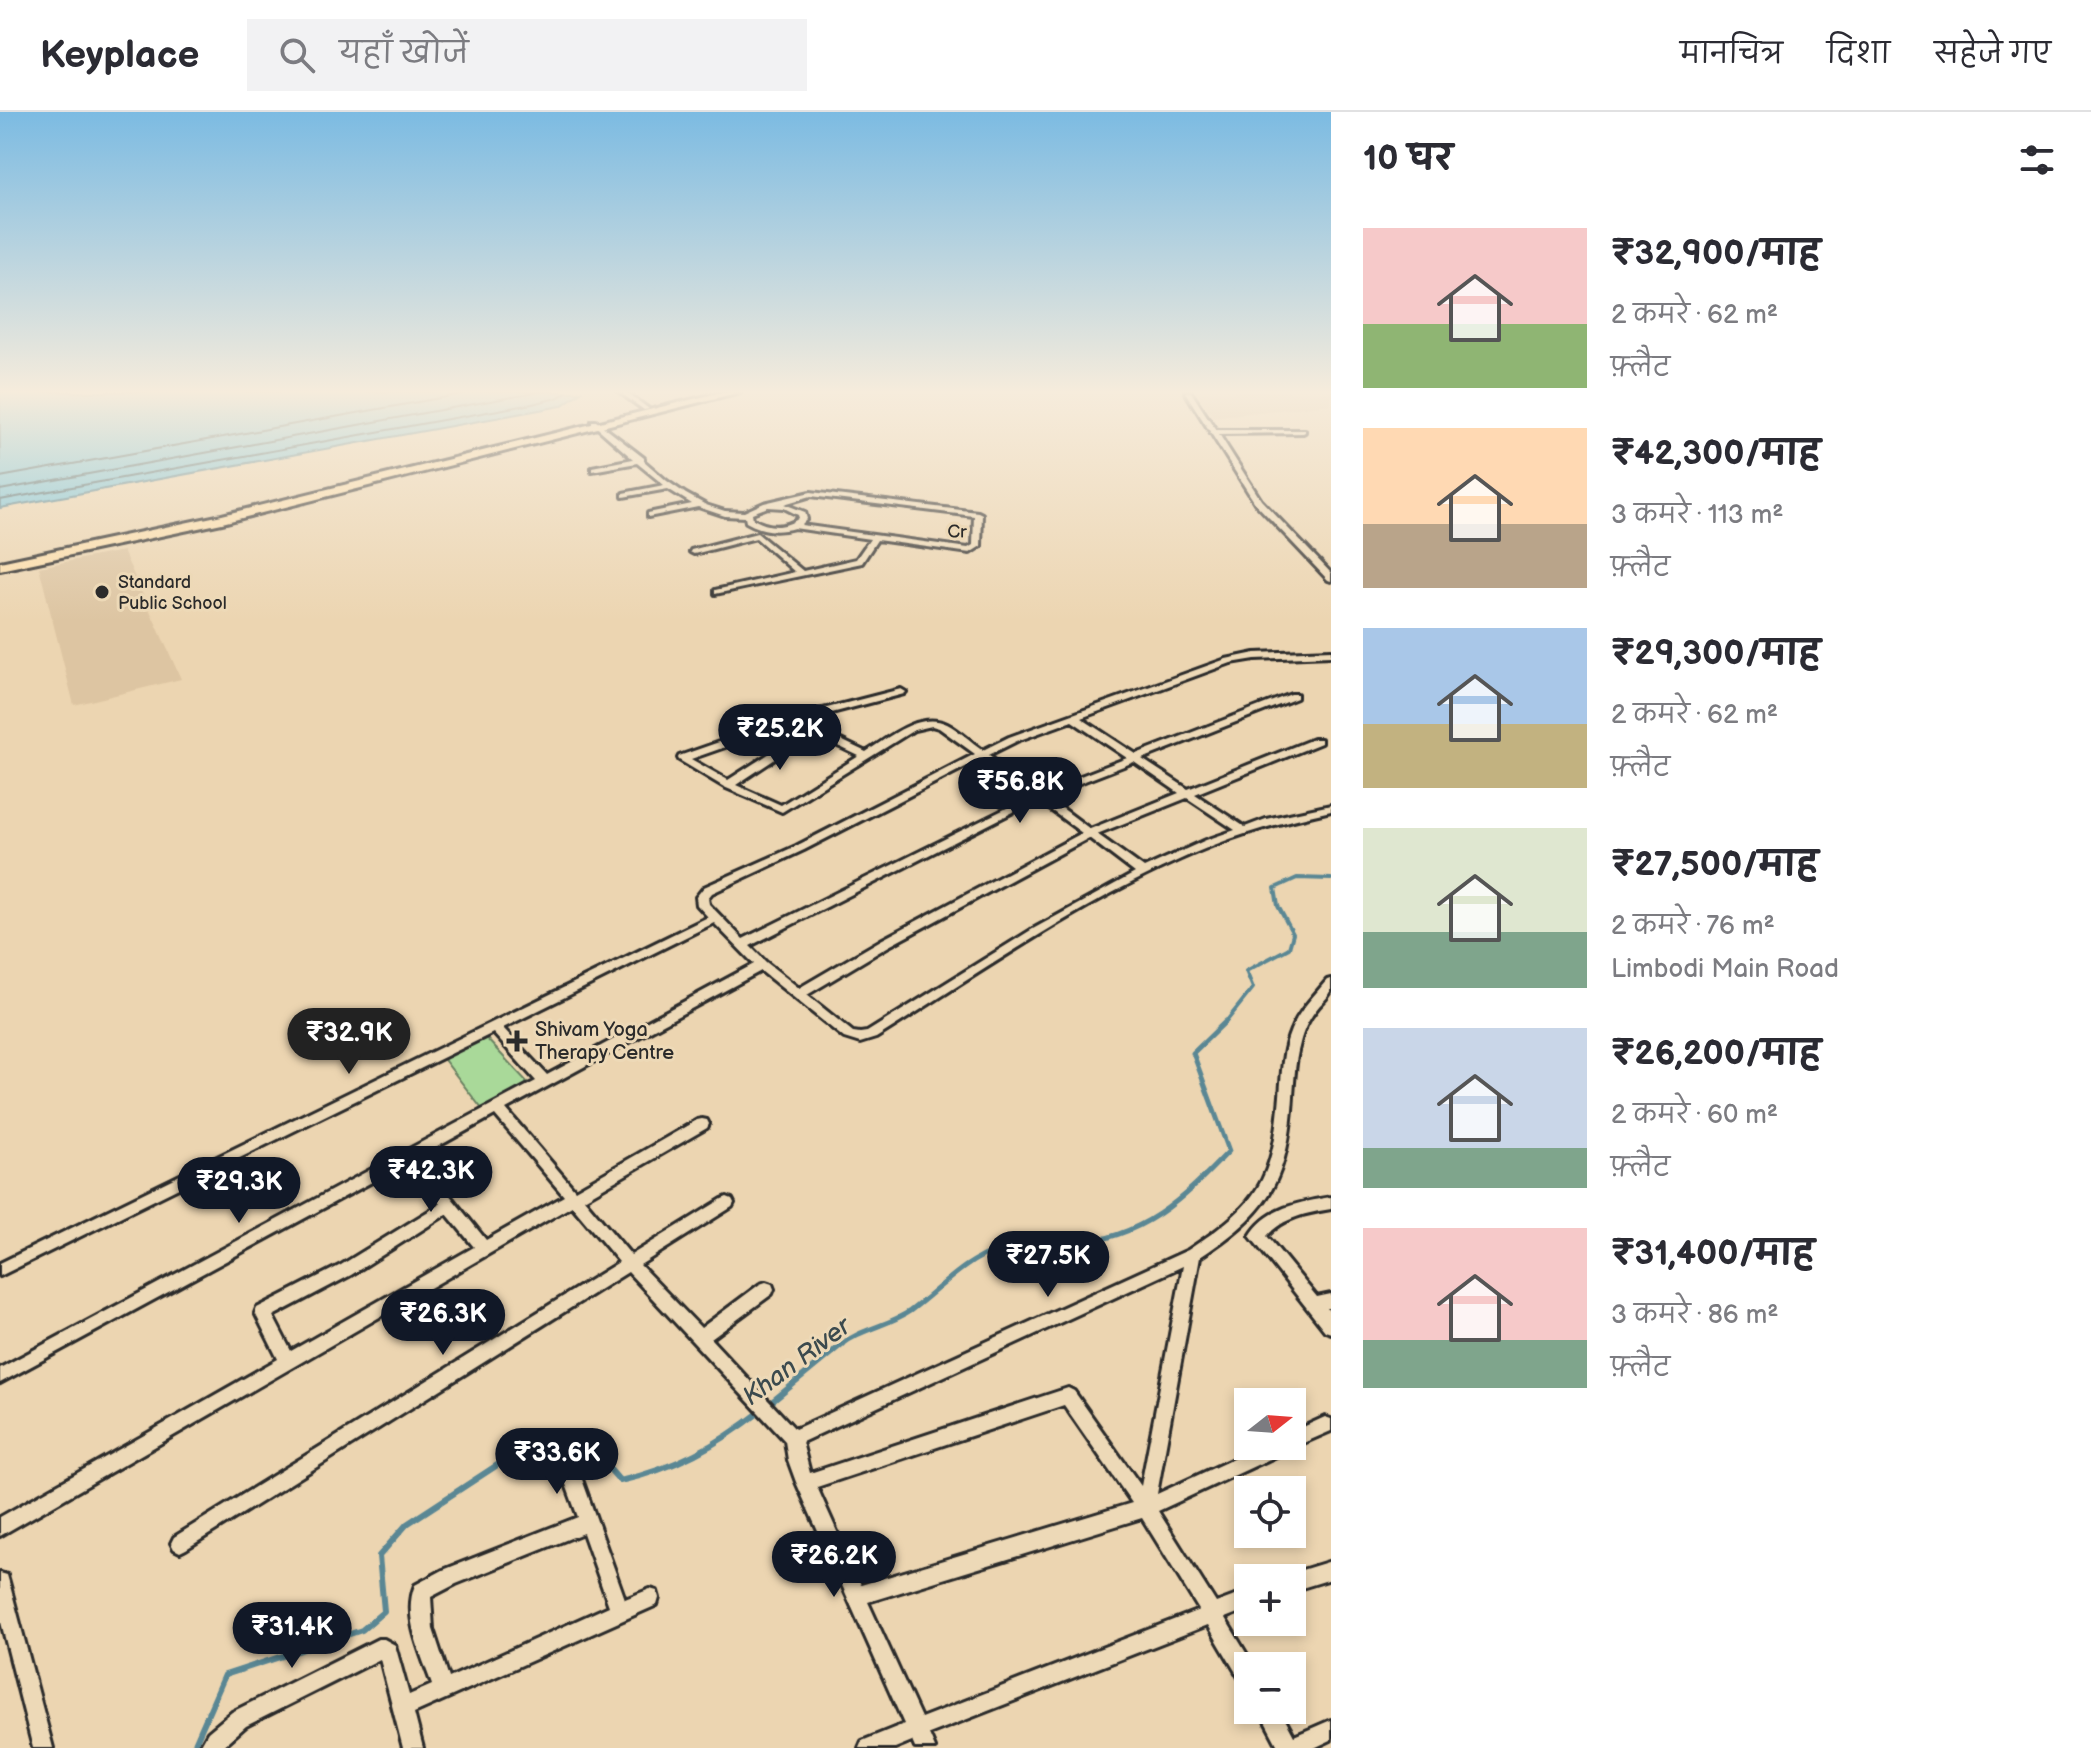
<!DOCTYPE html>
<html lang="hi">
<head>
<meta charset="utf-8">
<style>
  :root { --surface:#fff; --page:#f2f2f3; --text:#2b2b33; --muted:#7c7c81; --line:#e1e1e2; --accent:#111827 }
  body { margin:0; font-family:"Balsamiq Sans","Playpen Sans Deva",sans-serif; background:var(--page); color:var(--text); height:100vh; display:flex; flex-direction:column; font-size:30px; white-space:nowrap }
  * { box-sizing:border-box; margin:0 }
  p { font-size:26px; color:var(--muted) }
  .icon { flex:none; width:44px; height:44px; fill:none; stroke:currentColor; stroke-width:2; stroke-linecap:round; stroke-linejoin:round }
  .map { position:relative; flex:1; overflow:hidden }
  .panel { display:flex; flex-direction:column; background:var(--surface); width:760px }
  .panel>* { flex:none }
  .needle { width:52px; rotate:73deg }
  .fabs { position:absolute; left:1234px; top:1276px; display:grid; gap:16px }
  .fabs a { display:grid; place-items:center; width:72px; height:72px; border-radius:0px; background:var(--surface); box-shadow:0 4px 12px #0003; font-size:40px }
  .price { position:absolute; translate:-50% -68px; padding:0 18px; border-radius:28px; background:var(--accent); color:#fff; font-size:26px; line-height:52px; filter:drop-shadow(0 2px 4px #0008) }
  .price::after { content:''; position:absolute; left:50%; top:48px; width:24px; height:18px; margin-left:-12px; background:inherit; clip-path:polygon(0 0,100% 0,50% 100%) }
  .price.active { background:#222; color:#fff }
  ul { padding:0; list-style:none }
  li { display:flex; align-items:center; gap:24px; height:200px; padding:0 32px }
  li span { display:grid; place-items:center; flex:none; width:224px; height:160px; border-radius:0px; color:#555 }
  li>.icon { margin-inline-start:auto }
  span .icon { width:96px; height:96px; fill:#fffc; stroke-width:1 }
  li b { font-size:34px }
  h2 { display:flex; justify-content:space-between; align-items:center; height:96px; padding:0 32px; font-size:34px }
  header { display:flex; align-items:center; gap:48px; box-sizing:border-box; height:112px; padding:0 40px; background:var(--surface); border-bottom:2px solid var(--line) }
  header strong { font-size:38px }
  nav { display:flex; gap:44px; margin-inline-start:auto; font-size:28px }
  .search { width:560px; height:72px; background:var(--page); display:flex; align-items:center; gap:20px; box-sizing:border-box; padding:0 28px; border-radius:0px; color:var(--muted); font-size:30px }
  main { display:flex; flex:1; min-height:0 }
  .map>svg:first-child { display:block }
</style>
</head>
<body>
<header>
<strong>Keyplace</strong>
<div class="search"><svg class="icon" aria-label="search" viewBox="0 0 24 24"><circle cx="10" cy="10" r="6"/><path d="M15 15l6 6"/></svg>यहाँ खोजें</div>
<nav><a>मानचित्र</a><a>दिशा</a><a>सहेजे गए</a></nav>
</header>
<main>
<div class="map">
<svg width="1331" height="1636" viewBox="0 0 1331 1636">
  <rect width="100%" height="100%" fill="#ecd5b1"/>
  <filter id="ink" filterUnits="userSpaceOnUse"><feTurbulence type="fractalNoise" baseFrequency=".0125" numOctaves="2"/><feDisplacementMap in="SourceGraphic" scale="16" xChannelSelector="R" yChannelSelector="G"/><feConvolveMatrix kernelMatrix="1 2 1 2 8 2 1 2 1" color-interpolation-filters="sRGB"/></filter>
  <g filter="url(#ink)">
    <path fill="#ddc5a2" d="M 1195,280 L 1331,280 L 1331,292 L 1213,305 Z
      M 123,439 L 181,567 L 74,593 L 39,455 Z"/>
    <path fill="#a9d999" stroke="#6a8262" stroke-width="2" d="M 484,924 L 529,972 L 482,997 L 442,945 Z"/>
    <path fill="#7ac5da" stroke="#5a8794" stroke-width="2" d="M 0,280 L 581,280 L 561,294 L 534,299 L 0,396 Z"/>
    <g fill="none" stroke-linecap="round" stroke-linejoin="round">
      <path stroke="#4b6971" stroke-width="2" d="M 0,365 L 474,280
        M 0,378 L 540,280
        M 0,388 L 532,292 L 557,286 L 567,280"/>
      <path stroke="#5a8794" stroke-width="4" d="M 1225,911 L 1253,876 L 1246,859 L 1289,836 L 1293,822 L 1278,794 L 1275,776 L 1297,766 L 1331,767"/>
      <path stroke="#5a8794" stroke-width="5" d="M 839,1234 C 860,1217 888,1214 910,1199 C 940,1177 963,1149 999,1137 C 1020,1130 1049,1134 1072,1132 C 1143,1126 1182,1088 1229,1039 L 1193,941 L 1226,909"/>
      <path stroke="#5a8794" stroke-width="6" d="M 768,1293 L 842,1232
        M 193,1636 L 225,1563 L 362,1518 L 384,1499 L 379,1444 L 407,1412 L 534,1329 L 580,1323 L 620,1369 C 674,1357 718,1333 761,1299"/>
      <defs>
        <path id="street" d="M 619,280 L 626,280 L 649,297 L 644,298 Z
          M 1185,280 L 1191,280 L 1216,318 L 1305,318 L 1305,320 L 1303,321 L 1219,322 L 1261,388 L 1331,461 L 1331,469 L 1328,468 L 1255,391 Z
          M 592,309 L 596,309 L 644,346 L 644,349 L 667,369 L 686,382 L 706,393 L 725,399 L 744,400 L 764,391 L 811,380 L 978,400 L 982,402 L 981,434 L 970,441 L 877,428 L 862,451 L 715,482 L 715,478 L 795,460 L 756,426 L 694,442 L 690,440 L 691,438 L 757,421 L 803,459 L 856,447 L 870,427 L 794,416 C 776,421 762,419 746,410 L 745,405 L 725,404 L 698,395 L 648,405 L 648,401 L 692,392 L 668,377 L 623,385 L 623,381 L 664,373 L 637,351 L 592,359 L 592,355 L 633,347 L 592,311 ZM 811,384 L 974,404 L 973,433 L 968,436 L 801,413 L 807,407 L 805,400 L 784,392 ZM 768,395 L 784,396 L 798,403 L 799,406 C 784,417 769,416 753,407 L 752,401 Z
          M 1331,538 L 1331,544 L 1255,547 L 1231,551 L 1081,606 L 1136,642 L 1291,582 L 1297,582 L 1297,586 L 1142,647 L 1188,677 L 1313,627 L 1321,627 L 1321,631 L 1195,682 L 1245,715 L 1266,707 L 1331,693 L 1331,699 C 1291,708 1252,718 1214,733 C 1093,781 985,858 876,926 L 860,931 L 844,926 L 761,859 L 506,997 L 575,1078 L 697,1008 L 702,1007 L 707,1008 L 709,1012 L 707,1016 L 584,1087 L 631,1143 L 722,1087 L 727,1085 L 732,1087 L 734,1091 L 732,1095 L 640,1153 L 701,1216 L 760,1172 L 766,1170 L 772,1172 L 774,1177 L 772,1182 L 711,1227 L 795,1317 L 1188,1138 C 1259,1091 1273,1069 1280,984 C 1282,961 1282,939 1291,918 C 1299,898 1314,884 1327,868 L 1331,867 C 1331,871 1331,875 1331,879 C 1329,885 1320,892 1316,898 C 1308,908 1303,919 1300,931 C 1294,952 1294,975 1292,998 C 1285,1075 1264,1103 1200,1145 L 1157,1382 L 1261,1334 L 1292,1334 L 1292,1320 L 1325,1305 L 1331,1307 L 1331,1319 L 1292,1336 L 1287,1334 L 1285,1340 L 1158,1399 L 1216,1491 L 1248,1479 L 1248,1497 L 1225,1506 L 1254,1554 L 1248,1554 L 1248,1572 L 1241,1569 L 1208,1513 L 929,1622 L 935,1636 L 915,1636 L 912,1629 L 895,1636 L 859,1636 L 862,1629 L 904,1612 L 796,1370 L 788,1348 L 785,1329 L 628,1160 L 186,1437 L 180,1440 L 174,1437 L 171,1431 L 174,1425 L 619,1150 L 572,1094 L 0,1424 L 0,1405 L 278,1247 L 255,1201 L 257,1196 L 341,1153 L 440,1092 L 407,1051 L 0,1271 L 0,1256 L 536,969 L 493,921 L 0,1164 L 0,1151 L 708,805 L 697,793 L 696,785 L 704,775 L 796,734 L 975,642 L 939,616 L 932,614 L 914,618 L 782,700 L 724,675 L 679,648 L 678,646 L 679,644 L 788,606 L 901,577 L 906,580 L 904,582 L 801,609 L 866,640 C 888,626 919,599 947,612 C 959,618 971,630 983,638 L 1009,625 L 1226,547 L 1255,541 ZM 1072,609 L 1127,646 L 1039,680 L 989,643 L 1017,629 ZM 791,612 L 806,618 L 728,668 L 691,647 ZM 813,622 L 859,644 L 781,693 L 736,673 ZM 981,647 L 1031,684 L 743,827 L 709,792 L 708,786 L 712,781 L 804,738 ZM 1134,650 L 1179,681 L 1090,717 L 1046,684 ZM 1187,686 L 1235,718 L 1206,728 L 1144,756 L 1097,722 ZM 1037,688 L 1082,721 L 881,828 L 799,876 L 766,850 L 750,834 ZM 1089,726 L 1135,761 L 1031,818 L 867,920 L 860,921 L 853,920 L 807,883 L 889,834 ZM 714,811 L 754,852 L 547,963 L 503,916 ZM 495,1003 L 564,1084 L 486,1128 L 419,1045 ZM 447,1102 L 474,1135 L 291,1239 L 273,1204 L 351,1163 ZM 1183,1154 L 1141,1374 L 1074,1279 L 1068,1276 L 810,1361 L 802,1330 ZM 1064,1293 L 1132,1391 L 861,1473 L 817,1375 ZM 1142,1406 L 1199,1498 L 921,1606 L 868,1490 Z
          M 1331,1085 L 1331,1097 C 1307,1101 1284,1105 1267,1124 L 1317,1185 L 1331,1182 L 1331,1196 L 1327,1196 L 1331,1202 L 1331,1221 L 1325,1219 L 1250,1124 C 1267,1095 1301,1090 1331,1085 Z
          M 565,1337 L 571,1339 L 574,1345 L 625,1487 L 650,1477 L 657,1479 L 659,1486 L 657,1493 L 414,1601 L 423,1636 L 403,1636 L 380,1547 L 246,1614 L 221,1636 L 199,1636 L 208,1620 L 232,1600 L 378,1527 L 384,1527 L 395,1533 L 409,1583 L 432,1573 C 422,1543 402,1505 415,1473 L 443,1458 L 578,1405 L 556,1345 L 559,1339 ZM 583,1421 L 609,1494 L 449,1566 L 433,1517 L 431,1485 L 456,1472 Z
          M 1331,1449 L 1331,1467 L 1292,1479 L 1292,1466 L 1284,1466 L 1292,1461 Z
          M 0,1461 L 7,1463 L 9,1470 L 53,1636 L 33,1636 L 0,1506 Z
          M 1259,1598 L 1280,1598 L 1294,1624 L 1331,1608 L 1331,1628 L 1314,1636 L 1279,1636 Z"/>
        <path id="primary" d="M 722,280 L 740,280 L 222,411 L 0,458 L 0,450 L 222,403 Z"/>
      </defs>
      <use href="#street" stroke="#2b2b2b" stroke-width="6"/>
      <use href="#primary" stroke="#2b2b2b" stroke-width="6"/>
      <use href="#street" fill="#edd9b7" fill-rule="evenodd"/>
      <use href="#primary" fill="#fbddab" fill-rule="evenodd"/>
    </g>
  </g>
  <linearGradient id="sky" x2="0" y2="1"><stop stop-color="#7cbbe2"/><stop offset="0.55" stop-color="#f6ecdc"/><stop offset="1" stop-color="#f6ecdc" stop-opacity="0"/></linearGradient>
  <rect width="1331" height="509" fill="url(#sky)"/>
  <g fill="#2b2b2b" stroke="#edd9b7" stroke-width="3">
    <circle cx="102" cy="480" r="8"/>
    <path d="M513 917h8v8h8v8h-8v8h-8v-8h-8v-8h8z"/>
  </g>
  <g text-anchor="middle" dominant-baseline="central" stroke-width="6" stroke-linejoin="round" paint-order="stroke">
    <g font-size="18" fill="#2b2b2b" stroke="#edd9b7">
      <text transform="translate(957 420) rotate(1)">Cr</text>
    </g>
    <g font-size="18" fill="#2b2b2b" stroke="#edd9b7" text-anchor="start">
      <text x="118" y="470">Standard<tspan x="118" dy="21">Public School</tspan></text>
    </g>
    <g font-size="20" fill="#2b2b2b" stroke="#edd9b7" text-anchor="start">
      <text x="535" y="918">Shivam Yoga<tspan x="535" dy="23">Therapy Centre</tspan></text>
    </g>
    <g font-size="26" font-style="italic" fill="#3b4a4e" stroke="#edd9b7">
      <text transform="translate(797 1250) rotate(-37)">Khan River</text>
    </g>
  </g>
</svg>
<div class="fabs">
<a><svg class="needle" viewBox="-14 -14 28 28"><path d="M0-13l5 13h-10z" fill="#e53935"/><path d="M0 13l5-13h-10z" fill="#7c7c81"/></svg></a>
<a><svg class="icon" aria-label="locate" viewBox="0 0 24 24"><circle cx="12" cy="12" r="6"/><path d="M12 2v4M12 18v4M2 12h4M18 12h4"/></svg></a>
<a>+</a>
<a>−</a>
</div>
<b class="price" style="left:780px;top:660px">₹25.2K</b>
<b class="price" style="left:1020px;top:713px">₹56.8K</b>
<b class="price active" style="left:349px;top:964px">₹32.9K</b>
<b class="price" style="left:431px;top:1102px">₹42.3K</b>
<b class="price" style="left:239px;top:1113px">₹29.3K</b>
<b class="price" style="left:1048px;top:1187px">₹27.5K</b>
<b class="price" style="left:443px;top:1245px">₹26.3K</b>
<b class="price" style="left:557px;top:1384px">₹33.6K</b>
<b class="price" style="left:834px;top:1487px">₹26.2K</b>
<b class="price" style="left:292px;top:1558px">₹31.4K</b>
</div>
<section class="panel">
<h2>10 घर<svg class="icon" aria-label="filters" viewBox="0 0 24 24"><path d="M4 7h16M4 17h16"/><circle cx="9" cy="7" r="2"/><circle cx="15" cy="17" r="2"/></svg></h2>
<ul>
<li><span style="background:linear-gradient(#f6c9c9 60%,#8fb573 0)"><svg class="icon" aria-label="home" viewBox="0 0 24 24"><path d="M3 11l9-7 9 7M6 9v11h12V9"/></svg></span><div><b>₹32,900/माह</b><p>2 कमरे · 62 m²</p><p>फ़्लैट</p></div></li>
<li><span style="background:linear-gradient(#ffd9b3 60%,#b9a48a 0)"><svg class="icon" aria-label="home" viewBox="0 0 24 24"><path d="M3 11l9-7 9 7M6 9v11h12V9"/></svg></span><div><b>₹42,300/माह</b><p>3 कमरे · 113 m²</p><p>फ़्लैट</p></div></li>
<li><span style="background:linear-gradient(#a9c7e8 60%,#c2b280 0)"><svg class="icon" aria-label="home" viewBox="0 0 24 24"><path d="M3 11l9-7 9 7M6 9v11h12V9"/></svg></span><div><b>₹29,300/माह</b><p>2 कमरे · 62 m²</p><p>फ़्लैट</p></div></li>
<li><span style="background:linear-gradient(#dfe7d0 65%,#7fa58c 0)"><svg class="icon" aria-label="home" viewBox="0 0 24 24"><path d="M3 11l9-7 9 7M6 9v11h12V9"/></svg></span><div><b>₹27,500/माह</b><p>2 कमरे · 76 m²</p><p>Limbodi Main Road</p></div></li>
<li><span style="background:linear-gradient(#c9d6e8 75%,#7fa58c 0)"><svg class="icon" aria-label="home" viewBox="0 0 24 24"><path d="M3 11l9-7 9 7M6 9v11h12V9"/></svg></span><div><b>₹26,200/माह</b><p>2 कमरे · 60 m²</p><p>फ़्लैट</p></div></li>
<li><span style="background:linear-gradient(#f6c9c9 70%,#7fa58c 0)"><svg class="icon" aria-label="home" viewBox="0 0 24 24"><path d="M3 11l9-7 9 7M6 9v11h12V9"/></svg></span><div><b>₹31,400/माह</b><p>3 कमरे · 86 m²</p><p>फ़्लैट</p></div></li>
</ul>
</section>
</main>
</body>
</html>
